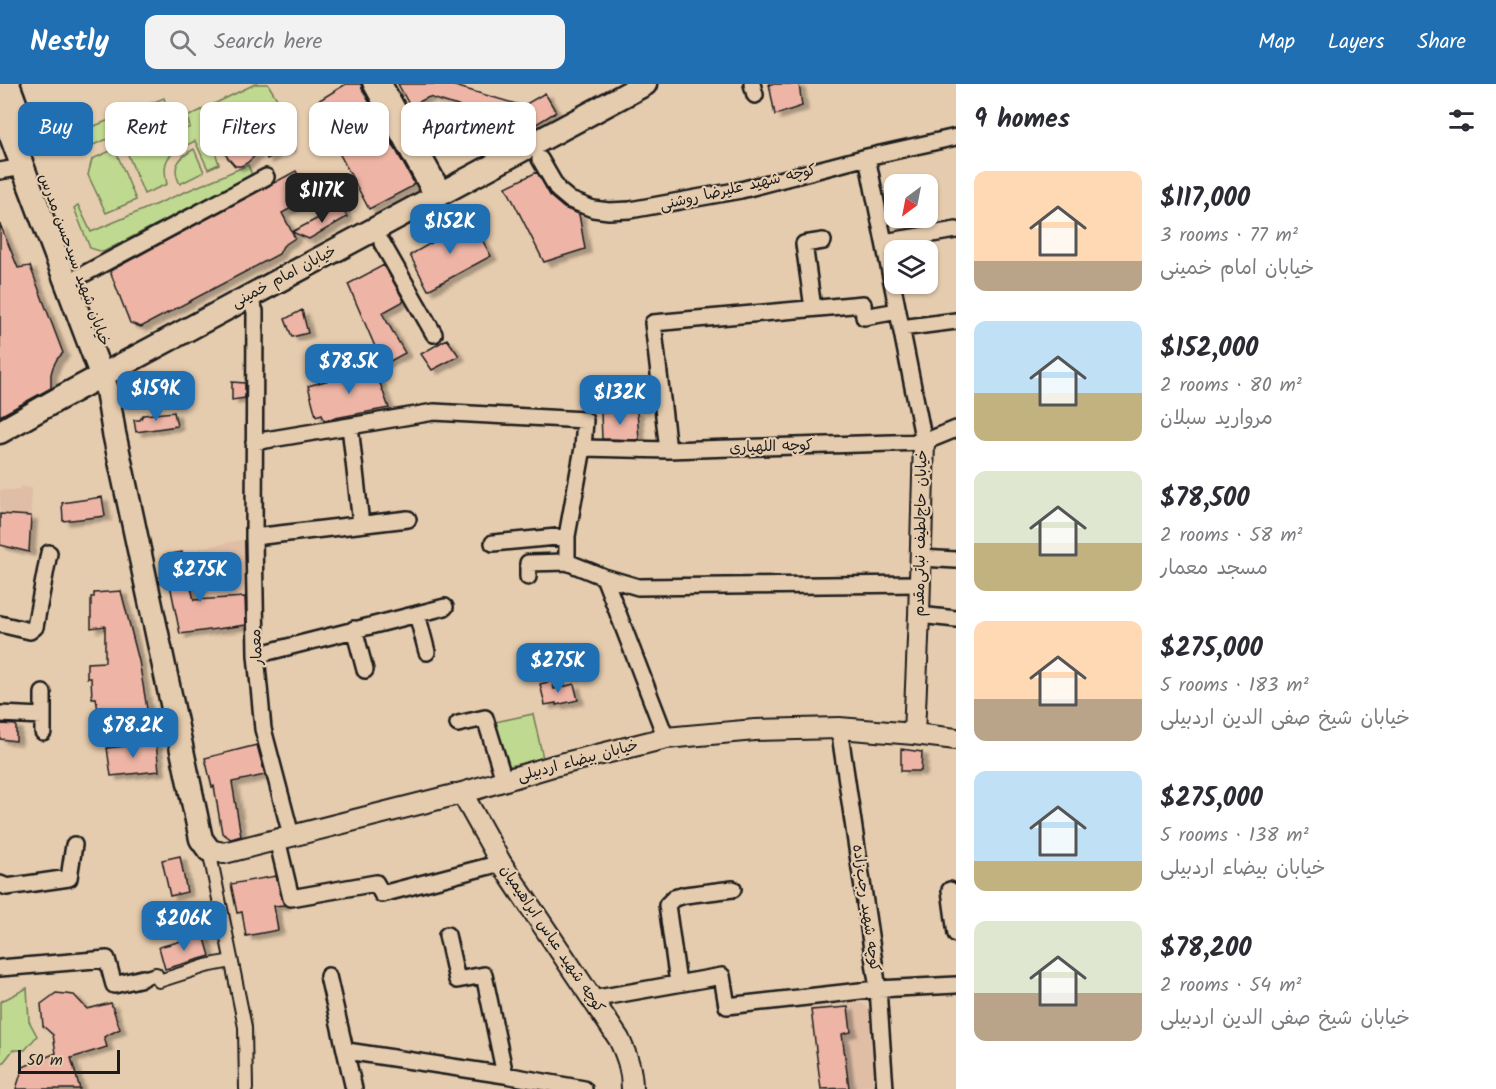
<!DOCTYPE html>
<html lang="en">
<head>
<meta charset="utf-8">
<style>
  :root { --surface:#fff; --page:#f2f2f3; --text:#2b2b33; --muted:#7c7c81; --accent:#1f6fb2 }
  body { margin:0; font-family:Kalam,"Playpen Sans Arabic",sans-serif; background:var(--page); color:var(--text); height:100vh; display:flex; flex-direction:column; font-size:22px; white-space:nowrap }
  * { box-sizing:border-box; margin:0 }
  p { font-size:20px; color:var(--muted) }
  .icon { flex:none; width:33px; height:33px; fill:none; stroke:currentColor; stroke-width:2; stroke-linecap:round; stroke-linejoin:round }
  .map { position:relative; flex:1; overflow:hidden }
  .drawer { display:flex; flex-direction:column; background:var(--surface); width:540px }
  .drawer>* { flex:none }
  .top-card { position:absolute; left:18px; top:18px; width:570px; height:54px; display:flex; gap:12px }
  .needle { width:39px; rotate:212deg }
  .fabs { position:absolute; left:884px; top:90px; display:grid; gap:12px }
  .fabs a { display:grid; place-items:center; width:54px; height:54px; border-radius:12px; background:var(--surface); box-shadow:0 2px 4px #0004; font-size:30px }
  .scale { position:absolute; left:18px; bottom:15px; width:102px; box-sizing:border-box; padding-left:6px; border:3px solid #1c1c1c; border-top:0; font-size:16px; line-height:21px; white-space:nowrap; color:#1c1c1c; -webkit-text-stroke:4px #e6ccae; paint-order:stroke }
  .price { position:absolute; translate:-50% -51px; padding:0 14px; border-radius:12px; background:var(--accent); color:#fff; font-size:20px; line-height:39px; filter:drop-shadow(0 2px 3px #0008) }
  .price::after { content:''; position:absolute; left:50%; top:36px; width:18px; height:14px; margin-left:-9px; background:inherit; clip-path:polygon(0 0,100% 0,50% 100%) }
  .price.on { background:#222; color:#fff }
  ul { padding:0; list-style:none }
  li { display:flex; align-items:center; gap:18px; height:150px; padding:0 18px }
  li span { display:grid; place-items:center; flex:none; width:168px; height:120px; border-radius:12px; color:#555 }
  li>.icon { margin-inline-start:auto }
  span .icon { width:72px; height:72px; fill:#fffc; stroke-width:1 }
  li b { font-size:26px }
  h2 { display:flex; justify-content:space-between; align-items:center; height:72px; padding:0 18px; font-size:26px }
  .pill { padding:0 21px; border-radius:12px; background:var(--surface); box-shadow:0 2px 4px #0004; font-size:21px; line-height:54px }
  .pill.on { background:var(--accent); color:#fff }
  header { display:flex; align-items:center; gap:36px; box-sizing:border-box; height:84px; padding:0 30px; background:var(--accent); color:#fff }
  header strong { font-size:28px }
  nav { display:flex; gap:33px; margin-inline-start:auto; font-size:21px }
  .search { width:420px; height:54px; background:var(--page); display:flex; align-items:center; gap:15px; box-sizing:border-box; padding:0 21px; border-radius:12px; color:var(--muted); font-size:22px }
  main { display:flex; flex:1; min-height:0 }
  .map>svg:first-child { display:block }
</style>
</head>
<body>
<header>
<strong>Nestly</strong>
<div class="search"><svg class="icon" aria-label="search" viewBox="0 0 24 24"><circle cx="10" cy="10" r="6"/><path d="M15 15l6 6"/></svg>Search here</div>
<nav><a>Map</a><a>Layers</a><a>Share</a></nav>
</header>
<main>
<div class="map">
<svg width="956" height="1005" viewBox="0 0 956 1005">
  <defs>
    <filter id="shadow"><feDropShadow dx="6" dy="4" stdDeviation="1.5" flood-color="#0004"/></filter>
  </defs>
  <rect width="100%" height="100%" fill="#e6ccae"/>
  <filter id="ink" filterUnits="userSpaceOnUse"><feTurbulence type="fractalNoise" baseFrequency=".0167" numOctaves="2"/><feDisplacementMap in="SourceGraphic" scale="12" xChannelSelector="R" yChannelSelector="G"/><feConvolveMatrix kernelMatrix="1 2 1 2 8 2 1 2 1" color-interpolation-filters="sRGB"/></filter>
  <g filter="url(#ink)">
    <path fill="#e0bea6" d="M 20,402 L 32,404 L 29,468 L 0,461 L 0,406 L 20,406 Z
      M 247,455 L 248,540 L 195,548 L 192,527 L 164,471 Z
      M 861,919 L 869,925 L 874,1001 L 841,1005 L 821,1005 L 811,924 Z"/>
    <path fill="#c0d990" stroke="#6e7a56" stroke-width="1.5" d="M 255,0 L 268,0 L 296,47 L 258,64 C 256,52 244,38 230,43 C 223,46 217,53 212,59 L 219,80 L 208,85 L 195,57 C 172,69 160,71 167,100 L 144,110 L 127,68 L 132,58 L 166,41 L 171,52 L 190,43 L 187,33 Z
      M 164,14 L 169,30 L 88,63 L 82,47 Z
      M 115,65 L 136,116 L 106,129 L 88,91 L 92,75 Z
      M 194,65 L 204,88 L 180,100 C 171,83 178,74 194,65 Z
      M 248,81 L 252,91 L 103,168 L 90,164 L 74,124 L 78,121 L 91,148 Z
      M 533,630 L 543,674 L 506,683 L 495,638 Z
      M 27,904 L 29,937 L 37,952 L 25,966 L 13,966 L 0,983 L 0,918 Z"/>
    <path fill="#eeb5a6" stroke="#1c1c1c" stroke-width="1.5" filter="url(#shadow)" d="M 346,0 L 361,0 L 362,5 L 414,99 L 411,103 L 369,125 L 313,20 Z
      M 398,0 L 448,0 L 523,22 L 545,9 L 556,28 L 515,53 L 503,36 L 429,13 L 410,22 Z
      M 769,0 L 799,0 L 802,22 L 775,31 Z
      M 235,46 L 246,49 L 251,52 L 260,67 L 247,79 L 241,82 L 235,82 L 228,74 L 219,61 L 224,51 Z
      M 285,53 L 290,63 L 267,75 L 262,65 Z
      M 296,87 L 311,113 L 282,129 L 295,154 L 283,162 L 279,170 L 141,243 L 130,239 L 110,187 Z
      M 537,88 L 551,113 L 564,124 L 579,130 L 585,165 L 544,178 L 506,103 Z
      M 341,122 L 347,133 L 309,155 L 292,148 Z
      M 471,136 L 491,172 L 428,206 L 410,171 Z
      M 0,140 L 18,184 L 30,182 L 63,269 L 57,275 L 53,283 L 51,290 L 51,304 L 0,332 Z
      M 384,181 L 404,217 L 382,229 L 405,269 L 383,281 L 348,200 Z
      M 302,226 L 308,249 L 292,253 L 285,235 Z
      M 447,255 L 459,272 L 432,286 L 421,270 Z
      M 374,283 L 389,324 L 324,336 L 322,330 L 316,332 L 308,302 Z
      M 232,298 L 245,299 L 245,314 L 232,316 Z
      M 637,327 L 639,356 L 602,355 L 601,329 Z
      M 174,328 L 177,342 L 136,348 L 134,336 L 140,336 L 143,331 Z
      M 102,413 L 105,432 L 63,437 L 62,419 Z
      M 0,430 L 31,432 L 29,468 L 0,461 Z
      M 182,468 L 194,516 L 245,513 L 246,541 L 180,550 L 164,471 Z
      M 121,507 L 139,577 L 148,631 L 103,635 L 103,633 L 99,633 L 96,614 L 92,614 L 91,594 L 87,594 L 87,579 L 105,578 L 105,542 L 91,544 L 91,513 L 94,513 L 94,509 Z
      M 552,597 L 554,605 L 574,600 L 578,616 L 556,621 L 556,619 L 545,621 L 540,600 Z
      M 0,640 L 16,641 L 16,657 L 0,655 Z
      M 156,659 L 159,687 L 111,692 L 107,664 Z
      M 257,661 L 265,691 L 232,698 L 241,752 L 231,755 L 222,749 L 214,702 L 212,703 L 205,674 Z
      M 901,665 L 922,668 L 921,687 L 901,687 Z
      M 180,772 L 187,808 L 170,812 L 162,776 Z
      M 276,792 L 284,821 L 274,822 L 278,846 L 246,852 L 242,828 L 237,829 L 231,800 Z
      M 204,851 L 210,872 L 165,885 L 159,863 Z
      M 56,909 L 74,911 L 87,925 L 111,919 L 120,945 L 104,953 L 107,963 L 71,974 L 80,1005 L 16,1005 L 23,983 L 56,969 L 53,951 L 43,942 L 41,920 Z
      M 848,923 L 851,948 L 842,950 L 849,1004 L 821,1005 L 811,926 Z"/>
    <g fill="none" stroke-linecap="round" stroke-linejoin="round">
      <defs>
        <path id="pedestrian" d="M 209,766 L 245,943 L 246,1005
          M 143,894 L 156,890 L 159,897 L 206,882 L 231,877"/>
        <path id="minor" d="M 371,0 L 433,113
          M 384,0 L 443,107
          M 752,0 L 755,11
          M 867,73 L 924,358
          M 540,75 L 558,106 L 570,116 L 593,125 L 609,127 L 630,126 L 741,106 L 867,73 L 956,53
          M 0,87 L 23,83
          M 884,158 L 956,146
          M 382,159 L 434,250
          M 67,199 L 266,93
          M 248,213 L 255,227 L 254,453 L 256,571 L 263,645 L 291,751
          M 813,224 L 804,160 L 823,157
          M 901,244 L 956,237
          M 350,342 L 361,440
          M 254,358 L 434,328 L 585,336 L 583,364 L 567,452 L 567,478 L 604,493 L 666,654
          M 583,364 L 668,366 L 924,358 L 956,345
          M 668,366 L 653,239 L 863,220 L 864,233 L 898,227
          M 254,453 L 408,435
          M 493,459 L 567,452
          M 921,474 L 956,476
          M 528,493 L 528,479 L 567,478
          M 604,493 L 638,503 L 920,500
          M 417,530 L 427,568
          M 919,531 L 956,535
          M 0,540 L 30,547 L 35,543 L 49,469
          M 354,545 L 365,586
          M 256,571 L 445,523
          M 0,630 L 43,632
          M 458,640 L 485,634 L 504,696
          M 839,644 L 878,905 L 885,1005
          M 43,648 L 43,609
          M 277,755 L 291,814 L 376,799 L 382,810 L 501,779
          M 0,800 L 7,803 L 69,794 L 74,761
          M 950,806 L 956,850
          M 447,851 L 457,896 L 484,891 L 505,991
          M 0,884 L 107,875 L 114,901 L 143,894
          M 328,892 L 354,1005
          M 678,899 L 667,821 L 674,814 L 685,811 L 733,805
          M 592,915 L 722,892 L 727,922 L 878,905 L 956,901
          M 347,967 L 505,991 L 584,1005"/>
        <path id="tertiary" d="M 914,650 L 919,531 L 924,358
          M 462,709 L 501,779 L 619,955 C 627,972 632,986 632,1005
          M 209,766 L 224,769 L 462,709 L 553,682 L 666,654 L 755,646 L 839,644 L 914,650 L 956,655"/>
        <path id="secondary" d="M 8,0 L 23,41
          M 0,23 L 107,306 L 114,349 L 201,755 L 209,766
          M 0,348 L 60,314 L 645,0"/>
      </defs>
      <use href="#pedestrian" stroke="#1c1c1c" stroke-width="16"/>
      <use href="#minor" stroke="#1c1c1c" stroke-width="20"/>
      <use href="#tertiary" stroke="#1c1c1c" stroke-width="24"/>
      <use href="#secondary" stroke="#1c1c1c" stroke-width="27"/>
      <use href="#pedestrian" stroke="#e6ccae" stroke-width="12"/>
      <use href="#minor" stroke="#e6ccae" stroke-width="15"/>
      <use href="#tertiary" stroke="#e6ccae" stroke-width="20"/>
      <use href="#secondary" stroke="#e6ccae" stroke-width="22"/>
    </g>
  </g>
  <g text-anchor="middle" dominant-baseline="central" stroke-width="4.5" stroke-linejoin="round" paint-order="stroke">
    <g font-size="15" fill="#1c1c1c" stroke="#e6ccae">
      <text transform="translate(738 104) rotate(-13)">کوچه شهید علیرضا روشنی</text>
      <text transform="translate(74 176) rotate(70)">خیابان شهید سیدحسن مدرس</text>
      <text transform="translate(284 193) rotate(-28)">خیابان امام خمینی</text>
      <text transform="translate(771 363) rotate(-2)">کوچه اللهیاری</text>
      <text transform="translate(921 449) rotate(-89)">خیابان حاج‌لطیف نباتی‌مقدم</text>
      <text transform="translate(257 563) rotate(-93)">معمار</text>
      <text transform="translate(578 677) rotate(-15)">خیابان بیضاء اردبیلی</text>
      <text transform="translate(866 824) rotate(82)">کوچه شهید رجب‌زاده</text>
      <text transform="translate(552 855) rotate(56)">کوچه شهید عباس ابراهیمیان</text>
    </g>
  </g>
</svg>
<div class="fabs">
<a><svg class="needle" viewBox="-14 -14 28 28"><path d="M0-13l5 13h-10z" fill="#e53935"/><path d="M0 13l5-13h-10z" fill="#7c7c81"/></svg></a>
<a><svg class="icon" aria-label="layers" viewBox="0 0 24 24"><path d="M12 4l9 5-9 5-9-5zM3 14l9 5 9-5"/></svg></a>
</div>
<div class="scale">50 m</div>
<b class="price on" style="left:322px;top:140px">$117K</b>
<b class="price" style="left:450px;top:171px">$152K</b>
<b class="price" style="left:349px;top:311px">$78.5K</b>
<b class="price" style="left:156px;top:338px">$159K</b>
<b class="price" style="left:620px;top:342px">$132K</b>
<b class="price" style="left:200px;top:519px">$275K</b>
<b class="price" style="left:558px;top:610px">$275K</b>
<b class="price" style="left:133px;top:675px">$78.2K</b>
<b class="price" style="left:184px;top:868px">$206K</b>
<div class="top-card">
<a class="pill on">Buy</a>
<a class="pill">Rent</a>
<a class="pill">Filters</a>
<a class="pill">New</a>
<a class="pill">Apartment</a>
</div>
</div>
<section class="drawer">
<h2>9 homes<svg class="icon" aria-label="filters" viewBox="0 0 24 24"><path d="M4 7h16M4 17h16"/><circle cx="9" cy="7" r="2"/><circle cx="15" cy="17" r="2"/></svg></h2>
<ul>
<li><span style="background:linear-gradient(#ffd9b3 75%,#b9a48a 0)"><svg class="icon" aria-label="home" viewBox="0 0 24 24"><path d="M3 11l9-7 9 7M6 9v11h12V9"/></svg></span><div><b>$117,000</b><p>3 rooms · 77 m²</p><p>خیابان امام خمینی</p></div></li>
<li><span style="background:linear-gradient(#bfe0f5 60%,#c2b280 0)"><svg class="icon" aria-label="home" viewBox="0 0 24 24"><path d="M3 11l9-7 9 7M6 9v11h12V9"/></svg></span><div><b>$152,000</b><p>2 rooms · 80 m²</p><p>مروارید سبلان</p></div></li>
<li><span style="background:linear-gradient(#dfe7d0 60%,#c2b280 0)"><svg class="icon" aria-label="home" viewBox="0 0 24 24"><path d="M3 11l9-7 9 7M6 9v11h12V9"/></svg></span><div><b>$78,500</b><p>2 rooms · 58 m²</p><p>مسجد معمار</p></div></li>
<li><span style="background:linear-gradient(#ffd9b3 65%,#b9a48a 0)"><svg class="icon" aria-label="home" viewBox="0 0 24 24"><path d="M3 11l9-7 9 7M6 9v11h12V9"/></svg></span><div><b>$275,000</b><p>5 rooms · 183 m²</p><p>خیابان شیخ صفی الدین اردبیلی</p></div></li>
<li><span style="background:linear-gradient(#bfe0f5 75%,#c2b280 0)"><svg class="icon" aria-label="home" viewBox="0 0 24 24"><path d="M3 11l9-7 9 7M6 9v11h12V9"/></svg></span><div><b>$275,000</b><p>5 rooms · 138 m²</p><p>خیابان بیضاء اردبیلی</p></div></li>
<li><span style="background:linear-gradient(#dfe7d0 60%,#b9a48a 0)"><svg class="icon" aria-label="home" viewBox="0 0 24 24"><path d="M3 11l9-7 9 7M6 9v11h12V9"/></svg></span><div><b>$78,200</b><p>2 rooms · 54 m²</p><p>خیابان شیخ صفی الدین اردبیلی</p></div></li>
</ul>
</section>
</main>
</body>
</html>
